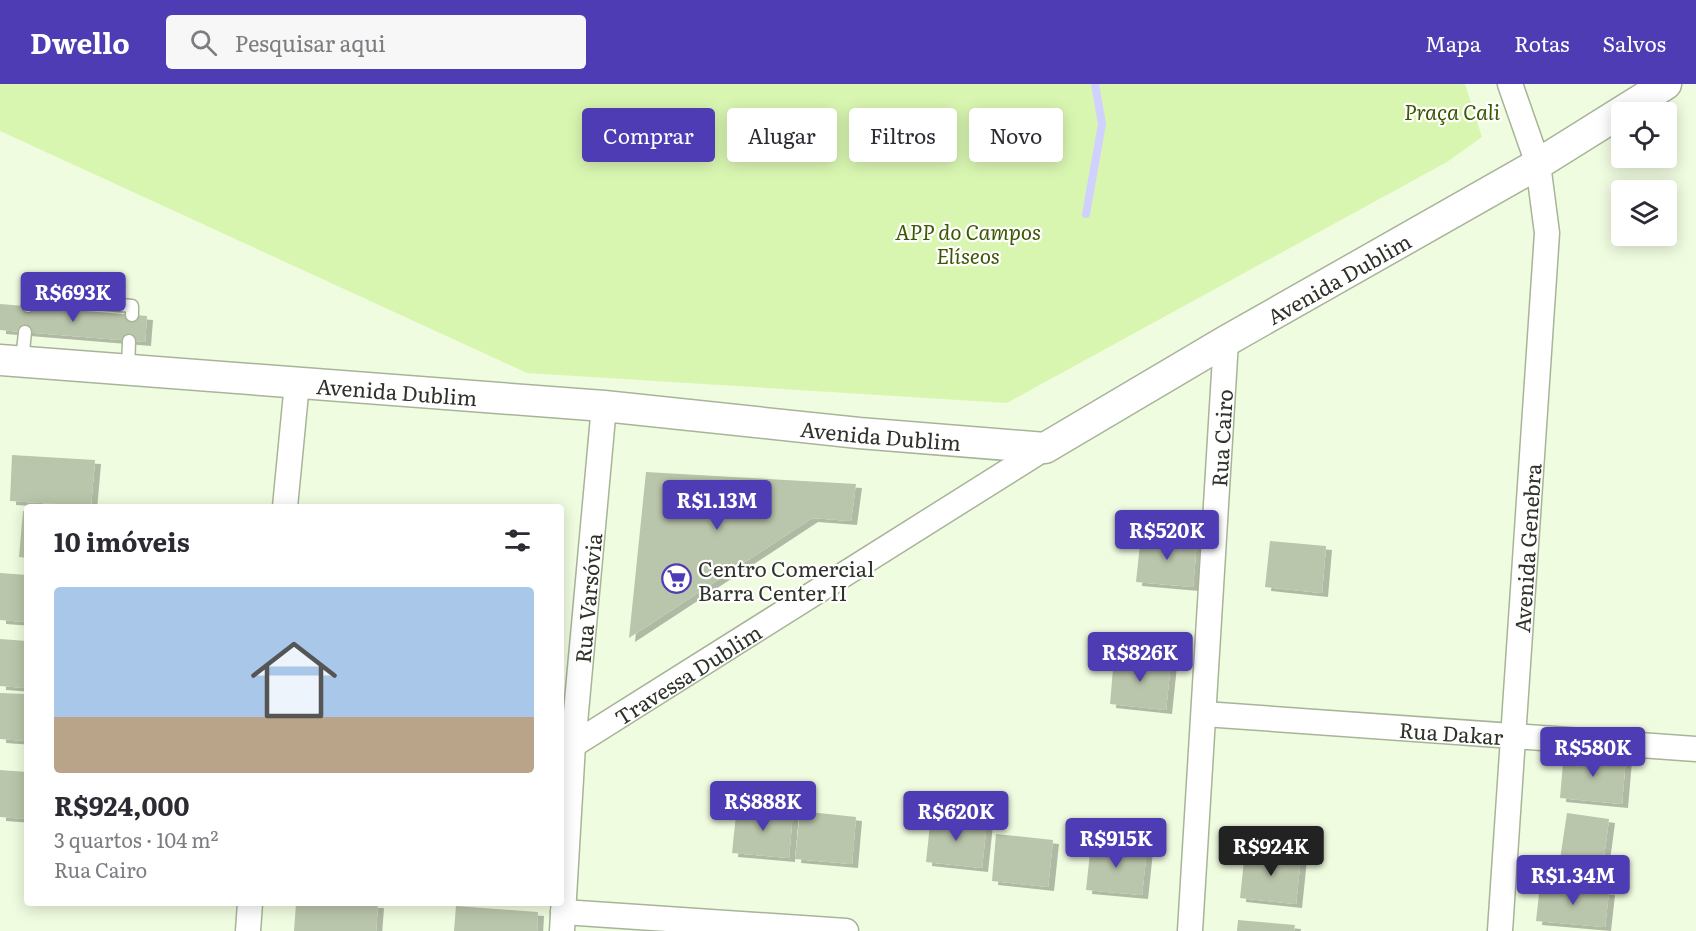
<!DOCTYPE html>
<html lang="pt">
<head>
<meta charset="utf-8">
<style>
  :root { --surface:#fff; --page:#f7f7f7; --text:#2b2b33; --muted:#7c7c81; --line:#e1e1e2; --accent:#4e3cb4 }
  body { margin:0; font-family:Literata,serif; background:var(--page); color:var(--text); height:100vh; display:flex; flex-direction:column; font-size:22px; white-space:nowrap }
  * { box-sizing:border-box; margin:0 }
  p { font-size:20px; color:var(--muted) }
  .icon { flex:none; width:33px; height:33px; fill:none; stroke:currentColor; stroke-width:2; stroke-linecap:round; stroke-linejoin:round }
  .map { position:relative; flex:1; overflow:hidden }
  .drawer { position:absolute; left:24px; top:420px; width:540px; height:402px; display:flex; flex-direction:column; background:var(--surface); border-radius:6px; box-shadow:0 3px 15px #0003 }
  .drawer>* { flex:none }
  .banner { position:absolute; left:582px; top:24px; width:570px; height:54px; display:flex; gap:12px }
  .fabs { position:absolute; left:1611px; top:18px; display:grid; gap:12px }
  .fabs a { display:grid; place-items:center; width:66px; height:66px; border-radius:6px; background:var(--surface); box-shadow:0 3px 15px #0003; font-size:30px }
  .price { position:absolute; translate:-50% -51px; padding:0 14px; border-radius:6px; background:var(--accent); color:#fff; font-size:20px; line-height:39px; filter:drop-shadow(0 2px 3px #0008) }
  .price::after { content:''; position:absolute; left:50%; top:36px; width:18px; height:14px; margin-left:-9px; background:inherit; clip-path:polygon(0 0,100% 0,50% 100%) }
  .price.active { background:#222; color:#fff }
  ul { padding:0; list-style:none }
  li { display:grid; align-content:center; gap:12px; height:318px; padding:0 30px }
  li+li { border-top:2px solid var(--line) }
  li span { display:grid; place-items:center; height:186px; border-radius:6px; color:#555 }
  li>.icon { margin-inline-start:auto }
  span .icon { width:108px; height:108px; fill:#fffc; stroke-width:1 }
  li b { font-size:26px }
  h2 { display:flex; justify-content:space-between; align-items:center; height:72px; padding:0 30px; font-size:26px }
  .chip { padding:0 21px; border-radius:6px; background:var(--surface); box-shadow:0 3px 15px #0003; font-size:21px; line-height:54px }
  .chip.active { background:var(--accent); color:#fff }
  header { display:flex; align-items:center; gap:36px; box-sizing:border-box; height:84px; padding:0 30px; background:var(--accent); color:#fff }
  header strong { font-size:28px }
  nav { display:flex; gap:33px; margin-inline-start:auto; font-size:21px }
  .search { width:420px; height:54px; background:var(--page); display:flex; align-items:center; gap:15px; box-sizing:border-box; padding:0 21px; border-radius:6px; color:var(--muted); font-size:22px }
  .map>svg:first-child { display:block }
</style>
</head>
<body>
<header>
<strong>Dwello</strong>
<div class="search"><svg class="icon" aria-label="search" viewBox="0 0 24 24"><circle cx="10" cy="10" r="6"/><path d="M15 15l6 6"/></svg>Pesquisar aqui</div>
<nav><a>Mapa</a><a>Rotas</a><a>Salvos</a></nav>
</header>
<div class="map">
<svg width="1696" height="847" viewBox="0 0 1696 847">
  <defs>
    <filter id="shadow"><feDropShadow dx="6" dy="4" stdDeviation="0" flood-color="#0004"/></filter>
  </defs>
  <rect width="100%" height="100%" fill="#f0fce0"/>
  <path fill="#d9f6b1" d="M 0,0 L 1465,0 L 1482,53 L 1447,78 L 1007,319 L 527,289 L 0,47 Z"/>
  <g fill="none" stroke-linecap="round" stroke-linejoin="round">
    <path stroke="#d0d1ff" stroke-width="8" d="M 1086,130 L 1102,40 L 1095,0"/>
  </g>
  <path fill="#bac6ab" filter="url(#shadow)" d="M 0,220 L 147,232 L 145,258 L 0,246 Z
    M 12,371 L 95,376 L 91,422 L 10,417 Z
    M 646,388 L 856,400 L 851,437 L 812,434 L 629,554 Z
    M 23,427 L 27,427 L 27,474 L 19,473 Z
    M 1141,451 L 1197,457 L 1193,503 L 1136,498 Z
    M 1270,457 L 1326,462 L 1322,509 L 1265,503 Z
    M 0,489 L 27,491 L 27,538 L 0,536 Z
    M 0,555 L 27,557 L 27,604 L 0,602 Z
    M 1114,573 L 1171,578 L 1166,626 L 1110,620 Z
    M 0,609 L 27,610 L 27,657 L 0,655 Z
    M 1564,667 L 1626,673 L 1622,720 L 1560,714 Z
    M 0,686 L 27,688 L 27,735 L 0,733 Z
    M 737,721 L 793,727 L 789,774 L 732,769 Z
    M 800,727 L 856,733 L 852,780 L 795,775 Z
    M 1567,729 L 1609,735 L 1602,788 L 1559,782 Z
    M 931,731 L 987,737 L 982,784 L 926,778 Z
    M 996,750 L 1053,756 L 1048,803 L 992,797 Z
    M 1091,759 L 1147,764 L 1142,811 L 1086,806 Z
    M 1245,767 L 1301,772 L 1296,820 L 1240,814 Z
    M 1540,801 L 1609,807 L 1605,843 L 1536,837 Z
    M 296,819 L 378,820 L 376,847 L 294,847 Z
    M 456,822 L 538,828 L 537,847 L 454,847 Z
    M 1238,836 L 1295,841 L 1294,847 L 1237,847 Z"/>
  <g fill="none" stroke-linecap="round" stroke-linejoin="round">
    <defs>
      <path id="service" d="M 28,222 L 29,213 L 132,222 L 132,231
        M 22,277 L 25,248
        M 128,285 L 129,257"/>
      <g id="minor">
        <path d="M 285,423 L 297,299"/>
        <path id="s1" d="M 1204,630 L 1696,665"/>
        <path id="s2" d="M 573,661 L 1045,364"/>
        <path d="M 563,828 L 846,847"/>
        <path d="M 248,847 L 250,819"/>
        <path id="s3" d="M 562,847 L 573,661 L 604,322"/>
        <path id="s4" d="M 1190,847 L 1226,257"/>
        <path id="s5" d="M 1500,847 L 1547,149 L 1538,80 L 1510,0"/>
      </g>
      <g id="tertiary">
        <path id="s6" d="M 0,276 L 604,322 L 859,349 L 1045,364 L 1226,257 L 1538,80 L 1666,0"/>
      </g>
    </defs>
    <use href="#service" stroke="#a8b499" stroke-width="15"/>
    <use href="#minor" stroke="#a8b499" stroke-width="27"/>
    <use href="#tertiary" stroke="#a8b499" stroke-width="33"/>
    <use href="#service" stroke="#fff" stroke-width="12"/>
    <use href="#minor" stroke="#fff" stroke-width="24"/>
    <use href="#tertiary" stroke="#fff" stroke-width="30"/>
  </g>
  <defs>
    <symbol id="supermarket-ring" viewBox="-11 -11 22 22"><circle r="9.5" fill="#fff" stroke="#4e3cb4" stroke-width="1.5"/><path d="M-6-5.5h2.5l.6 2H6L4.5 2H-2.5L-4.4-4H-6ZM-1.5 3.2a1.3 1.3 0 1 0 .1 0ZM3 3.2a1.3 1.3 0 1 0 .1 0Z" fill="#4e3cb4"/></symbol>
  </defs>
  <g fill-rule="evenodd">
    <use href="#supermarket-ring" x="660" y="478" width="33" height="33"/>
  </g>
  <g text-anchor="middle" dominant-baseline="central" stroke-width="4.5" stroke-linejoin="round" paint-order="stroke">
    <g font-size="21" font-style="italic" fill="#3e5703" stroke="#fff">
      <text x="1452" y="26">Praça Cali</text>
      <text x="968" y="146">APP do Campos<tspan x="968" dy="24">Elíseos</tspan></text>
    </g>
    <g font-size="21" fill="#2e3228" stroke="#fff">
      <text stroke="none"><textPath href="#s6" startOffset="1388">Avenida Dublim</textPath></text>
      <text stroke="none"><textPath href="#s6" startOffset="398">Avenida Dublim</textPath></text>
      <text stroke="none"><textPath href="#s6" startOffset="884">Avenida Dublim</textPath></text>
      <text stroke="none"><textPath href="#s4" startOffset="494">Rua Cairo</textPath></text>
      <text stroke="none"><textPath href="#s5" startOffset="384">Avenida Genebra</textPath></text>
      <text stroke="none"><textPath href="#s3" startOffset="334">Rua Varsóvia</textPath></text>
      <text stroke="none"><textPath href="#s2" startOffset="135">Travessa Dublim</textPath></text>
      <text stroke="none"><textPath href="#s1" startOffset="248">Rua Dakar</textPath></text>
    </g>
    <g font-size="21" fill="#2e3228" stroke="#fff" text-anchor="start">
      <text x="698" y="483">Centro Comercial<tspan x="698" dy="24">Barra Center II</tspan></text>
    </g>
  </g>
</svg>
<div class="fabs">
<a><svg class="icon" aria-label="locate" viewBox="0 0 24 24"><circle cx="12" cy="12" r="6"/><path d="M12 2v4M12 18v4M2 12h4M18 12h4"/></svg></a>
<a><svg class="icon" aria-label="layers" viewBox="0 0 24 24"><path d="M12 4l9 5-9 5-9-5zM3 14l9 5 9-5"/></svg></a>
</div>
<b class="price" style="left:73px;top:239px">R$693K</b>
<b class="price" style="left:717px;top:447px">R$1.13M</b>
<b class="price" style="left:1167px;top:477px">R$520K</b>
<b class="price" style="left:1140px;top:599px">R$826K</b>
<b class="price" style="left:1593px;top:694px">R$580K</b>
<b class="price" style="left:763px;top:748px">R$888K</b>
<b class="price" style="left:956px;top:758px">R$620K</b>
<b class="price" style="left:1116px;top:785px">R$915K</b>
<b class="price active" style="left:1271px;top:793px">R$924K</b>
<b class="price" style="left:1573px;top:822px">R$1.34M</b>
<div class="banner">
<a class="chip active">Comprar</a>
<a class="chip">Alugar</a>
<a class="chip">Filtros</a>
<a class="chip">Novo</a>
</div>
<section class="drawer">
<h2>10 imóveis<svg class="icon" aria-label="filters" viewBox="0 0 24 24"><path d="M4 7h16M4 17h16"/><circle cx="9" cy="7" r="2"/><circle cx="15" cy="17" r="2"/></svg></h2>
<ul>
<li><span style="background:linear-gradient(#a9c7e8 70%,#b9a48a 0)"><svg class="icon" aria-label="home" viewBox="0 0 24 24"><path d="M3 11l9-7 9 7M6 9v11h12V9"/></svg></span><div><b>R$924,000</b><p>3 quartos · 104 m²</p><p>Rua Cairo</p></div></li>
</ul>
</section>
</div>
</body>
</html>
